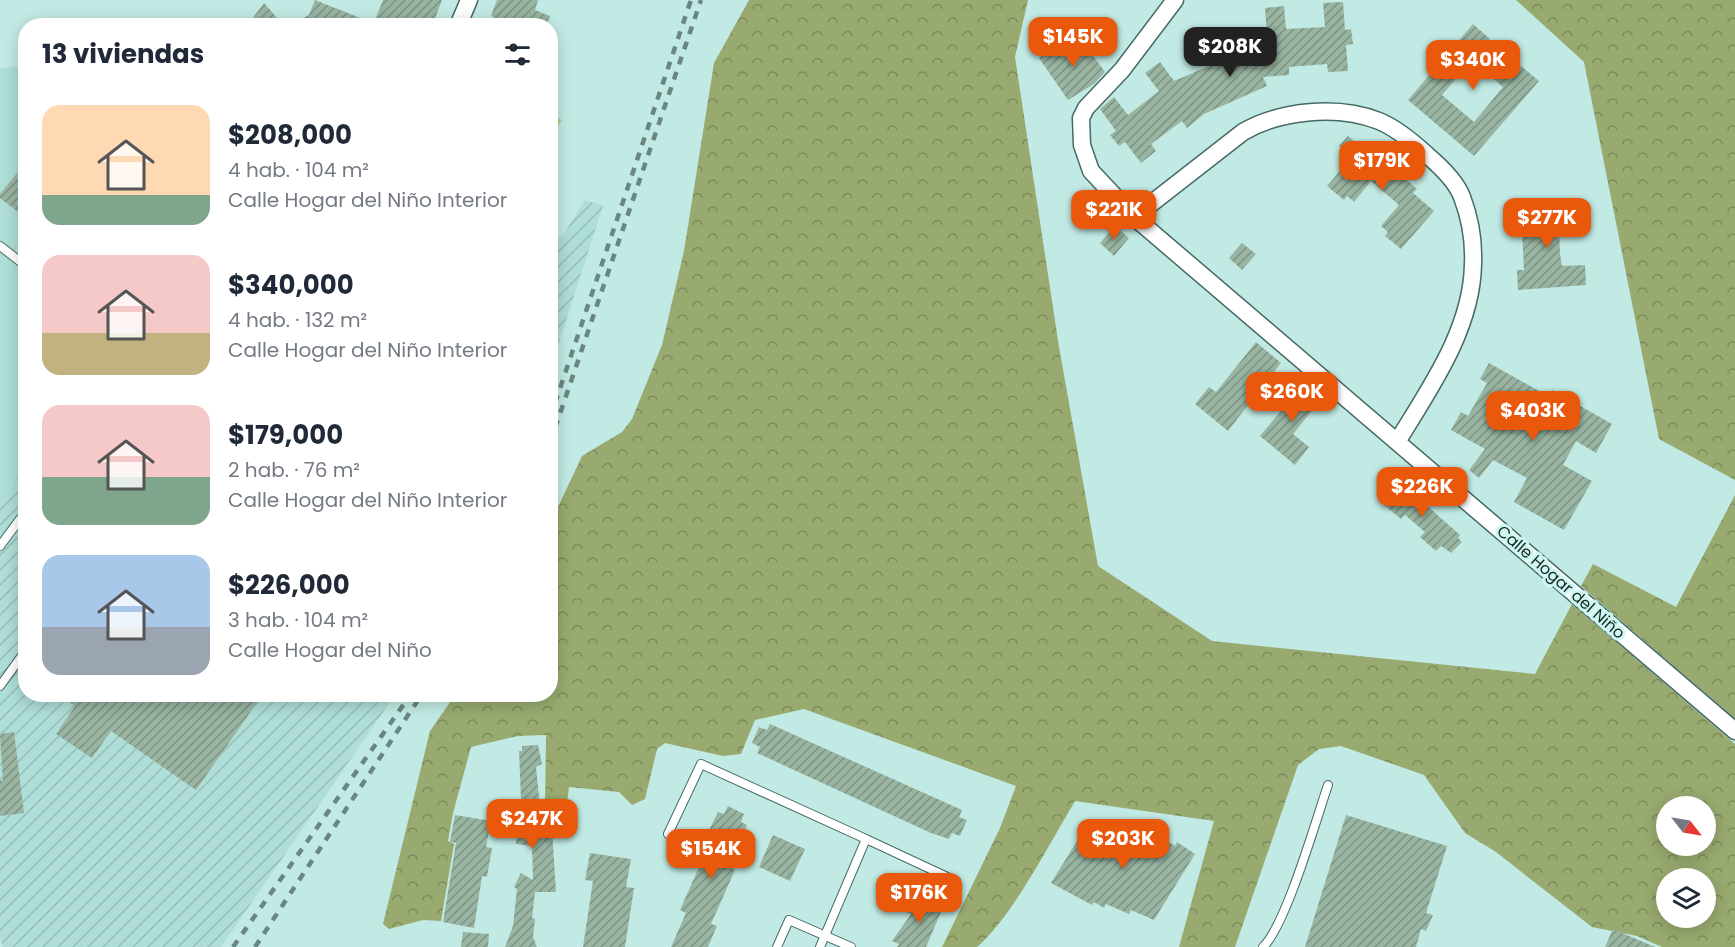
<!DOCTYPE html>
<html lang="es">
<head>
<meta charset="utf-8">
<style>
  :root { --surface:#fff; --page:#f6f6f7; --text:#1f2937; --muted:#747a83; --accent:#ea580c }
  body { margin:0; font-family:Poppins,sans-serif; background:var(--page); color:var(--text); height:100vh; display:flex; flex-direction:column; font-size:22px; white-space:nowrap }
  * { box-sizing:border-box; margin:0 }
  p { font-size:20px; color:var(--muted) }
  .icon { flex:none; width:33px; height:33px; fill:none; stroke:currentColor; stroke-width:2; stroke-linecap:round; stroke-linejoin:round }
  .map { position:relative; flex:1; overflow:hidden }
  .sheet { position:absolute; left:18px; top:18px; width:540px; height:684px; display:flex; flex-direction:column; background:var(--surface); border-radius:24px; box-shadow:0 3px 15px #0003 }
  .sheet>* { flex:none }
  .needle { width:39px; rotate:121deg }
  .buttons { position:absolute; left:1656px; top:796px; display:grid; gap:12px }
  .buttons a { display:grid; place-items:center; width:60px; height:60px; border-radius:50%; background:var(--surface); box-shadow:0 3px 15px #0003; font-size:30px }
  .price { position:absolute; translate:-50% -51px; padding:0 14px; border-radius:12px; background:var(--accent); color:#fff; font-size:20px; line-height:39px; filter:drop-shadow(0 2px 3px #0008) }
  .price::after { content:''; position:absolute; left:50%; top:36px; width:18px; height:14px; margin-left:-9px; background:inherit; clip-path:polygon(0 0,100% 0,50% 100%) }
  .price.selected { background:#222; color:#fff }
  ul { padding:0; list-style:none }
  li { display:flex; align-items:center; gap:18px; height:150px; padding:0 24px }
  li span { display:grid; place-items:center; flex:none; width:168px; height:120px; border-radius:18px; color:#555 }
  li>.icon { margin-inline-start:auto }
  span .icon { width:72px; height:72px; fill:#fffc; stroke-width:1 }
  li b { font-size:26px }
  h2 { display:flex; justify-content:space-between; align-items:center; height:72px; padding:0 24px; font-size:26px }
  .map>svg:first-child { display:block }
</style>
</head>
<body>
<div class="map">
<svg width="1735" height="947" viewBox="0 0 1735 947">
  <defs>
    <pattern id="industrial-furrows" width="10" height="10" patternUnits="userSpaceOnUse" patternTransform="scale(1.5)"><rect width="10" height="10" fill="#aeded7"/><path d="M-1 1l2-2M0 10L10 0M9 11l2-2" fill="none" stroke="#95beb8"/></pattern>
    <pattern id="forest-crowns" width="20" height="18" patternUnits="userSpaceOnUse" patternTransform="scale(1.5)"><rect width="20" height="18" fill="#98aa6f"/><path d="M2 6a3 3 0 1 1 6 0M12 15a3 3 0 1 1 6 0" fill="none" stroke="#7b8a5b"/></pattern>
    <pattern id="building-hatch" width="6" height="6" patternUnits="userSpaceOnUse" patternTransform="scale(1.5)"><rect width="6" height="6" fill="#99b5a2"/><path d="M-1 1l2-2M0 6l6-6M5 7l2-2" fill="none" stroke="#7c9384"/></pattern>
  </defs>
  <rect width="100%" height="100%" fill="#c2eae4"/>
  <path fill="#aeded7" d="M 25,65 L 25,468 L 0,500 L 0,69 Z"/>
  <path fill="url(#industrial-furrows)" d="M 585,200 L 603,206 L 551,367 L 551,246 L 565,232 Z
    M 25,468 L 26,694 L 395,695 L 221,947 L 3,947 L 0,938 L 0,500 Z"/>
  <path fill="url(#forest-crowns)" fill-rule="evenodd" d="M 749,0 L 1028,0 L 1015,57 L 1059,347 L 1098,566 L 1212,641 L 1535,674 L 1572,604 L 1735,744 L 1735,947 L 1662,947 L 1637,936 L 1592,927 L 1496,852 L 1465,833 L 1424,775 L 1341,746 L 1319,749 L 1298,765 L 1235,947 L 1179,947 L 1214,821 L 1075,801 C 1050,843 1012,917 977,947 L 942,947 L 1000,828 L 1016,786 L 804,709 L 755,720 L 741,754 L 723,756 L 665,743 L 657,749 L 645,799 L 632,805 L 619,792 L 569,787 L 566,811 L 545,812 L 546,735 L 518,736 L 471,747 L 453,813 L 448,841 L 454,844 L 441,921 L 423,920 L 389,929 L 383,924 L 430,731 L 455,695 L 550,694 L 551,522 L 582,456 L 622,432 L 632,419 L 662,345 L 684,251 L 714,63 ZM 1666,807 L 1706,807 L 1706,846 L 1666,846 ZM 1666,879 L 1706,879 L 1706,918 L 1666,918 Z
    M 1516,0 L 1735,0 L 1735,480 L 1659,439 L 1584,62 Z
    M 1735,495 L 1735,719 L 1581,586 L 1593,564 L 1676,607 Z"/>
  <path fill="#b9cc92" d="M 551,114 L 562,120 L 551,137 Z"/>
  <path fill="url(#building-hatch)" fill-rule="evenodd" d="M 315,0 L 378,25 L 378,26 L 288,26 L 309,15 Z
    M 383,0 L 442,0 L 432,26 L 389,26 L 375,20 Z
    M 497,0 L 538,0 L 535,10 L 550,16 L 546,26 L 494,26 L 497,19 L 491,16 Z
    M 1343,2 L 1345,30 L 1351,29 L 1353,44 L 1346,45 L 1348,71 L 1328,72 L 1327,64 L 1289,67 L 1289,75 L 1263,77 L 1267,86 L 1204,114 L 1187,128 L 1182,121 L 1151,144 L 1156,151 L 1141,163 L 1125,142 L 1119,146 L 1110,135 L 1116,131 L 1100,109 L 1114,97 L 1128,115 L 1159,91 L 1145,73 L 1160,62 L 1174,81 L 1260,44 L 1260,36 L 1267,35 L 1265,8 L 1284,6 L 1286,29 L 1325,27 L 1323,3 Z
    M 264,3 L 278,19 L 271,26 L 247,26 Z
    M 1473,24 L 1490,39 L 1486,44 L 1518,71 L 1521,66 L 1539,81 L 1474,156 L 1408,100 ZM 1472,60 L 1503,87 L 1474,122 L 1442,95 Z
    M 1081,39 L 1105,72 L 1094,84 L 1068,100 L 1039,58 L 1058,45 L 1061,49 L 1069,43 L 1072,46 Z
    M 1348,136 L 1381,165 L 1385,161 L 1417,189 L 1413,193 L 1434,211 L 1401,249 L 1385,236 L 1388,232 L 1381,226 L 1399,205 L 1371,181 L 1354,202 L 1347,196 L 1344,200 L 1327,186 L 1352,157 L 1339,146 Z
    M 26,162 L 26,218 L 0,198 L 0,194 Z
    M 1580,207 L 1582,227 L 1559,229 L 1560,254 L 1562,266 L 1585,265 L 1586,285 L 1518,290 L 1517,270 L 1524,270 L 1522,231 L 1514,232 L 1512,212 Z
    M 1115,226 L 1129,238 L 1114,256 L 1100,243 Z
    M 1242,243 L 1256,254 L 1242,270 L 1229,258 Z
    M 1256,342 L 1281,363 L 1228,431 L 1195,404 L 1209,387 L 1216,392 Z
    M 1489,363 L 1548,396 L 1552,390 L 1612,424 L 1596,453 L 1576,441 L 1563,465 L 1592,481 L 1564,530 L 1514,502 L 1527,478 L 1493,460 L 1479,478 L 1469,470 L 1485,449 L 1451,430 L 1461,412 L 1468,416 L 1487,383 L 1480,379 Z
    M 1306,381 L 1324,396 L 1293,434 L 1309,447 L 1295,465 L 1260,436 Z
    M 1398,480 L 1460,535 L 1458,538 L 1462,542 L 1451,553 L 1441,546 L 1436,551 L 1420,537 L 1425,532 L 1405,515 L 1401,519 L 1384,505 L 1388,500 L 1384,496 Z
    M 59,694 L 263,694 L 196,790 L 111,731 L 92,758 L 56,734 L 75,706 Z
    M 770,724 L 962,810 L 959,817 L 967,820 L 960,836 L 952,833 L 949,839 L 931,833 L 757,753 L 760,747 L 752,743 L 759,727 L 767,730 Z
    M 14,732 L 24,813 L 0,816 L 0,781 L 3,781 L 0,734 Z
    M 538,745 L 542,764 L 536,767 L 541,817 L 551,815 L 556,892 L 535,892 L 532,918 L 535,919 L 533,937 L 537,947 L 505,947 L 513,926 L 517,889 L 514,887 L 521,873 L 533,880 L 532,846 L 516,844 L 521,798 L 519,751 L 522,751 L 522,746 Z
    M 728,806 L 744,814 L 741,822 L 747,825 L 729,867 L 735,870 L 711,924 L 717,926 L 708,947 L 671,947 L 686,913 L 680,910 L 704,856 L 698,853 L 718,812 L 724,814 Z
    M 455,815 L 491,821 L 486,847 L 492,848 L 487,877 L 482,876 L 474,928 L 443,922 L 456,843 L 450,842 Z
    M 1346,815 L 1447,846 L 1426,913 L 1433,915 L 1426,931 L 1421,929 L 1416,947 L 1305,947 Z
    M 1104,820 L 1150,840 L 1152,836 L 1162,842 L 1164,839 L 1175,846 L 1177,842 L 1195,854 L 1154,920 L 1131,910 L 1129,914 L 1106,904 L 1104,908 L 1094,902 L 1092,905 L 1051,883 L 1082,833 L 1092,839 Z
    M 773,835 L 805,849 L 790,881 L 759,867 Z
    M 590,853 L 631,859 L 626,887 L 634,888 L 625,947 L 583,947 L 593,881 L 585,880 Z
    M 922,894 L 938,901 L 934,909 L 941,912 L 926,947 L 897,947 L 899,944 L 892,941 L 911,914 L 906,912 L 912,899 L 918,902 Z
    M 1613,929 L 1655,947 L 1605,947 Z
    M 463,932 L 489,934 L 488,947 L 461,947 Z"/>
  <g fill="none" stroke-linecap="round" stroke-linejoin="round">
    <defs>
      <path id="lane" d="M 0,246 L 26,266
        M 0,546 L 26,511
        M 0,686 L 26,650
        M 668,834 L 701,764 L 866,839 L 820,947
        M 866,839 L 956,881
        M 777,947 L 789,920 L 851,947
        M 1263,947 C 1286,925 1316,820 1328,785"/>
      <path id="street" d="M 1175,0 L 1122,70 L 1086,108 L 1081,118 L 1082,145 L 1091,171 L 1134,217 L 1735,731
        M 458,26 L 469,0
        M 1134,217 L 1243,132 C 1281,110 1338,105 1379,121 C 1396,128 1414,143 1427,155 C 1440,166 1456,181 1462,197 C 1470,218 1474,241 1473,264 C 1472,329 1430,388 1397,442"/>
    </defs>
    <use href="#lane" stroke="#466a66" stroke-width="10"/>
    <use href="#street" stroke="#466a66" stroke-width="19"/>
    <use href="#lane" stroke="#fff" stroke-width="8"/>
    <use href="#street" stroke="#fff" stroke-width="16"/>
    <path stroke="#6b8682" stroke-width="4.5" stroke-dasharray="8 8" stroke-linecap="butt" d="M 550,418 L 691,0
      M 550,443 L 701,0
      M 233,947 L 411,694
      M 255,947 L 422,694"/>
  </g>
  <g text-anchor="middle" dominant-baseline="central" stroke-width="6" stroke-linejoin="round" paint-order="stroke">
    <g font-size="16" fill="#172625" stroke="#cff7f2">
      <text transform="translate(1561 582) rotate(41)">Calle Hogar del Niño</text>
    </g>
  </g>
</svg>
<div class="buttons">
<a><svg class="needle" viewBox="-14 -14 28 28"><path d="M0-13l5 13h-10z" fill="#e53935"/><path d="M0 13l5-13h-10z" fill="#747a83"/></svg></a>
<a><svg class="icon" aria-label="layers" viewBox="0 0 24 24"><path d="M12 4l9 5-9 5-9-5zM3 14l9 5 9-5"/></svg></a>
</div>
<b class="price" style="left:1073px;top:68px">$145K</b>
<b class="price selected" style="left:1230px;top:78px">$208K</b>
<b class="price" style="left:1473px;top:91px">$340K</b>
<b class="price" style="left:1382px;top:192px">$179K</b>
<b class="price" style="left:1114px;top:241px">$221K</b>
<b class="price" style="left:1547px;top:249px">$277K</b>
<b class="price" style="left:1292px;top:423px">$260K</b>
<b class="price" style="left:1533px;top:442px">$403K</b>
<b class="price" style="left:1422px;top:518px">$226K</b>
<b class="price" style="left:532px;top:850px">$247K</b>
<b class="price" style="left:1123px;top:870px">$203K</b>
<b class="price" style="left:711px;top:880px">$154K</b>
<b class="price" style="left:919px;top:924px">$176K</b>
<section class="sheet">
<h2>13 viviendas<svg class="icon" aria-label="filters" viewBox="0 0 24 24"><path d="M4 7h16M4 17h16"/><circle cx="9" cy="7" r="2"/><circle cx="15" cy="17" r="2"/></svg></h2>
<ul>
<li><span style="background:linear-gradient(#ffd9b3 75%,#7fa58c 0)"><svg class="icon" aria-label="home" viewBox="0 0 24 24"><path d="M3 11l9-7 9 7M6 9v11h12V9"/></svg></span><div><b>$208,000</b><p>4 hab. · 104 m²</p><p>Calle Hogar del Niño Interior</p></div></li>
<li><span style="background:linear-gradient(#f6c9c9 65%,#c2b280 0)"><svg class="icon" aria-label="home" viewBox="0 0 24 24"><path d="M3 11l9-7 9 7M6 9v11h12V9"/></svg></span><div><b>$340,000</b><p>4 hab. · 132 m²</p><p>Calle Hogar del Niño Interior</p></div></li>
<li><span style="background:linear-gradient(#f6c9c9 60%,#7fa58c 0)"><svg class="icon" aria-label="home" viewBox="0 0 24 24"><path d="M3 11l9-7 9 7M6 9v11h12V9"/></svg></span><div><b>$179,000</b><p>2 hab. · 76 m²</p><p>Calle Hogar del Niño Interior</p></div></li>
<li><span style="background:linear-gradient(#a9c7e8 60%,#9aa5b1 0)"><svg class="icon" aria-label="home" viewBox="0 0 24 24"><path d="M3 11l9-7 9 7M6 9v11h12V9"/></svg></span><div><b>$226,000</b><p>3 hab. · 104 m²</p><p>Calle Hogar del Niño</p></div></li>
</ul>
</section>
</div>
</body>
</html>
